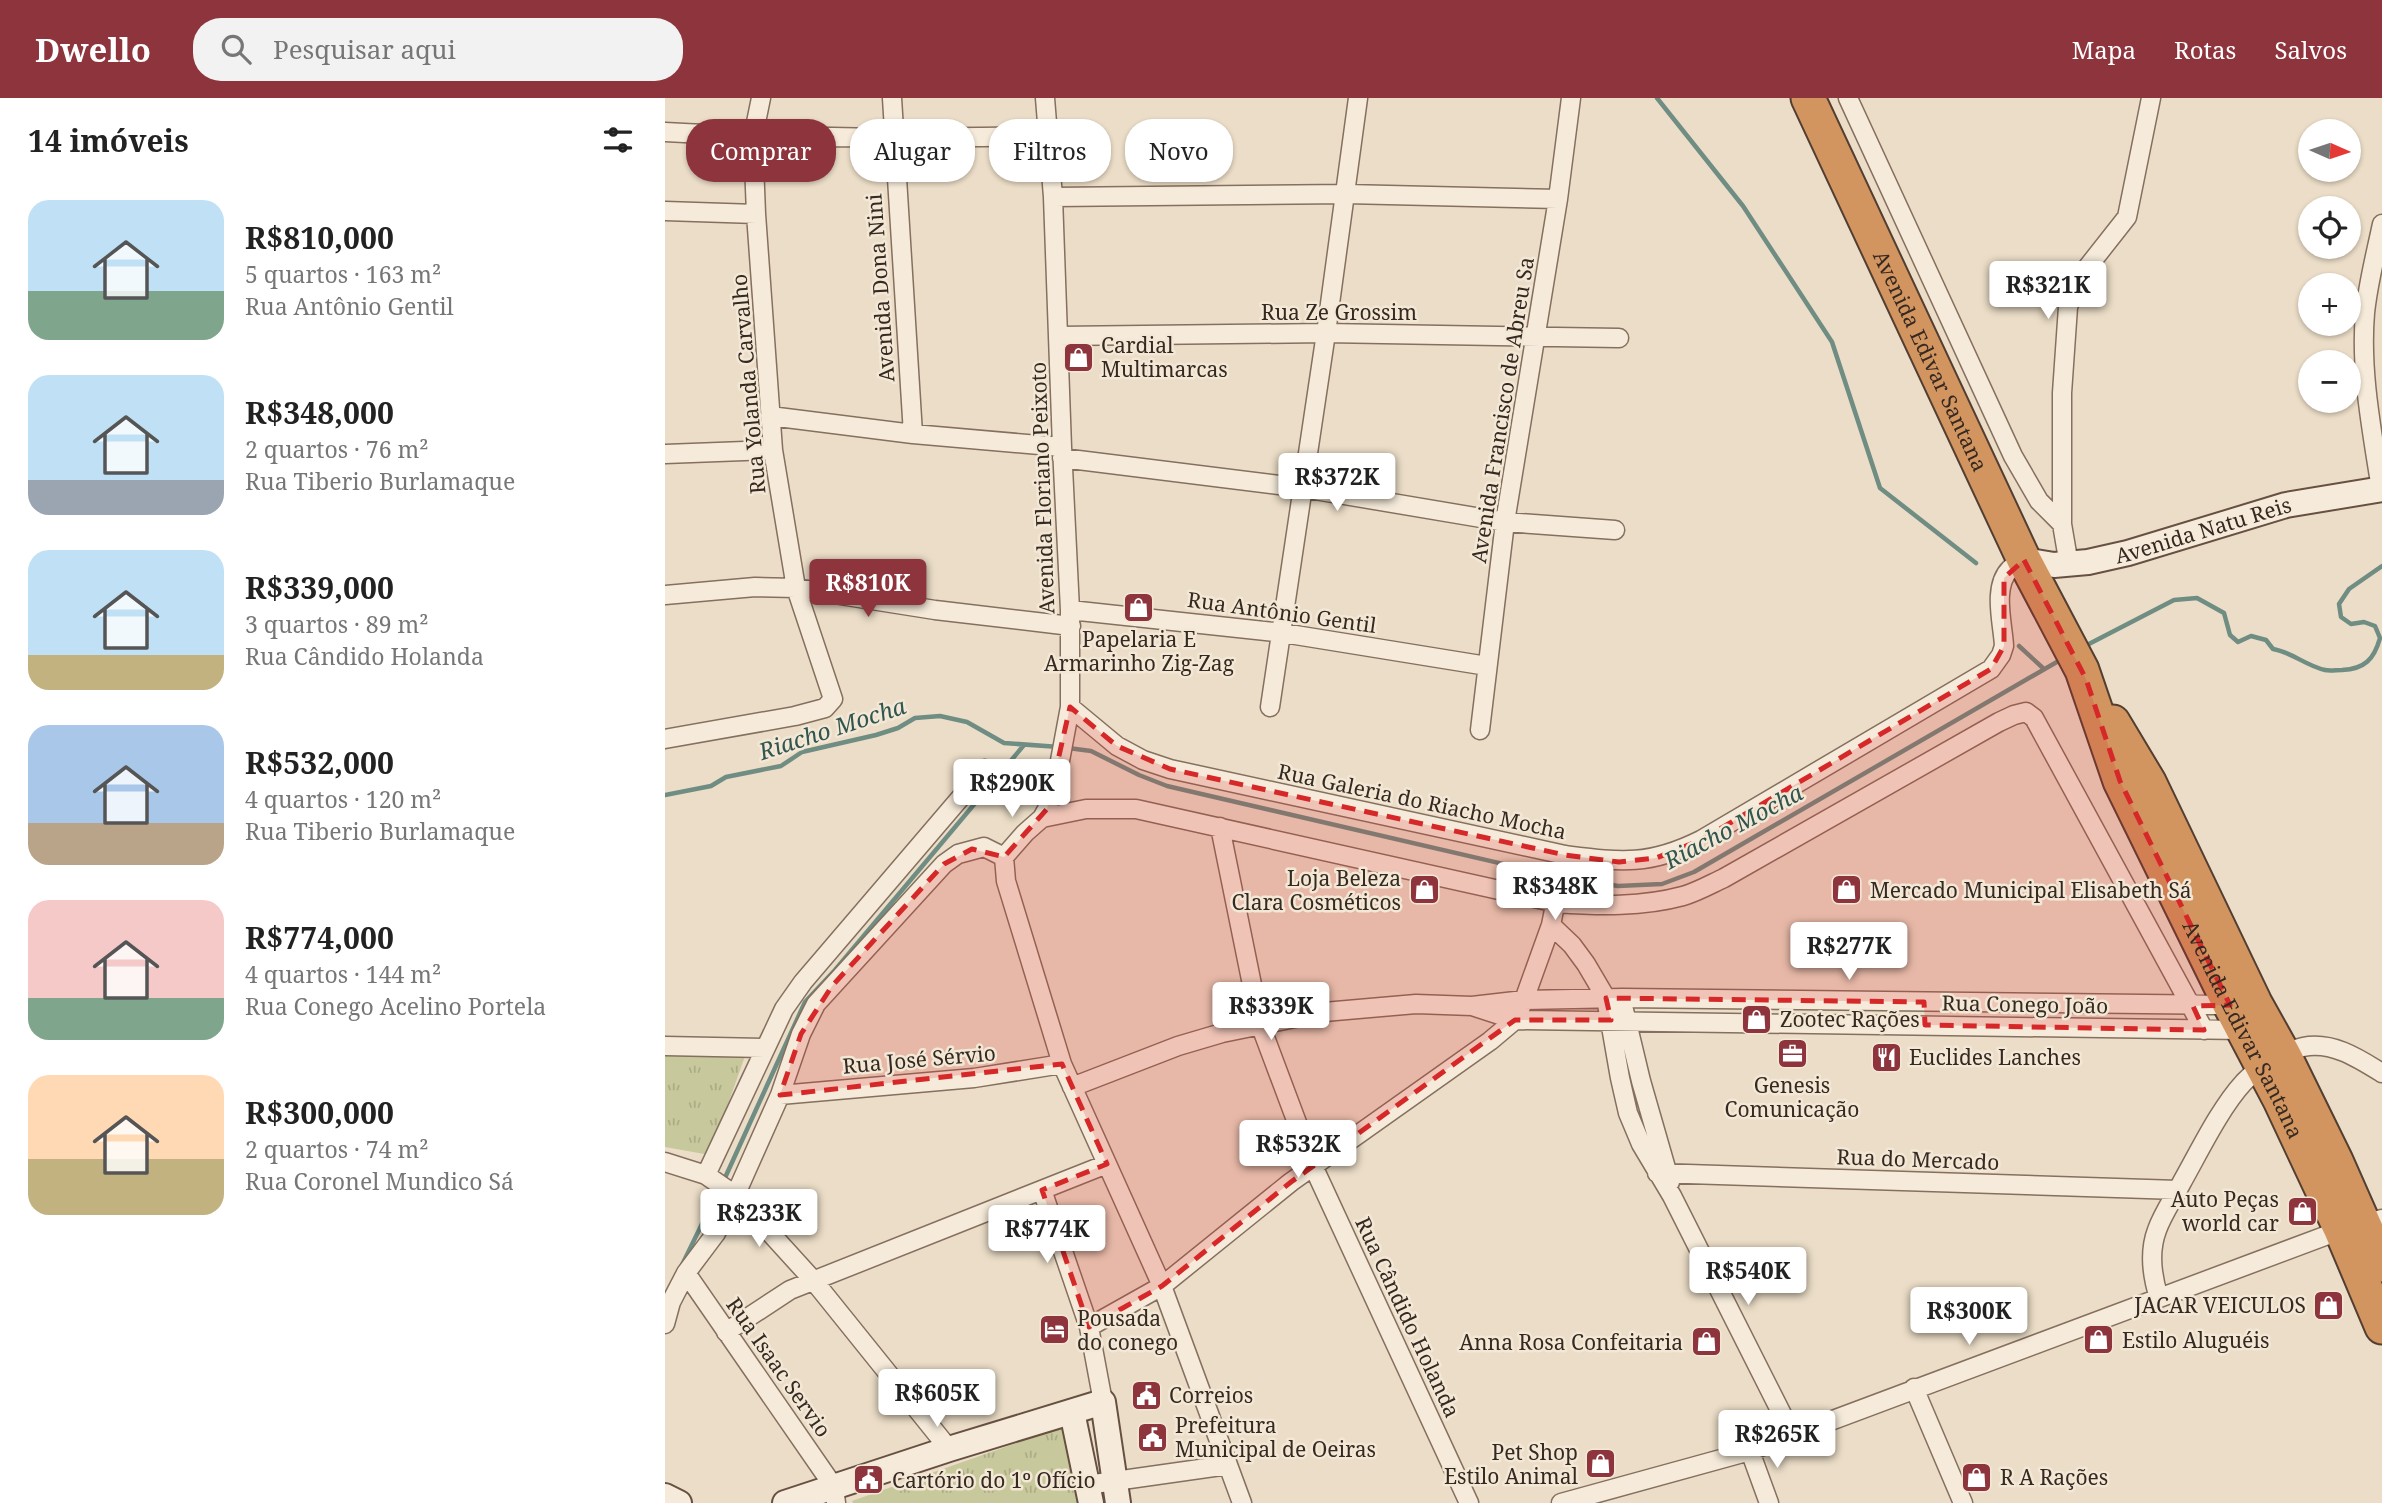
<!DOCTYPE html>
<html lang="pt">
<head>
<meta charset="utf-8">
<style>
  :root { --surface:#fff; --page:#f2f2f2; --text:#222; --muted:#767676; --accent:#8e343d }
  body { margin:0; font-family:"Noto Serif",serif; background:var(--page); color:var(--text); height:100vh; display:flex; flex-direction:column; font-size:26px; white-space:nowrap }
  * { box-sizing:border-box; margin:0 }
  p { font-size:23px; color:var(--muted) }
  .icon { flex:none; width:38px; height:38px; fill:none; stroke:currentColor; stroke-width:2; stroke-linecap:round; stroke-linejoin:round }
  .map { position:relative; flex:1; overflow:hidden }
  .side { display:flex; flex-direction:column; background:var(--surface); width:665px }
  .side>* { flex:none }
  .banner { position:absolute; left:21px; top:21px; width:665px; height:63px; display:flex; gap:14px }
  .needle { width:46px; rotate:93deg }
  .tools { position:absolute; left:1633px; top:21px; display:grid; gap:14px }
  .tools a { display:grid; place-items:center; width:63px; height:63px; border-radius:50%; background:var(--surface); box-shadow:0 2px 5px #0004; font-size:35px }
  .price { position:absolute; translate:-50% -60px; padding:0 16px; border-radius:7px; background:#fff; color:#222; font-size:23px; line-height:46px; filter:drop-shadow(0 2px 4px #0008) }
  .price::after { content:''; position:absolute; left:50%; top:42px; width:21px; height:16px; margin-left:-10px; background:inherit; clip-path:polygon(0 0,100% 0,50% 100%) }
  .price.selected { background:var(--accent); color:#fff }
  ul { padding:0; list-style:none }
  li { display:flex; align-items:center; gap:21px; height:175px; padding:0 28px }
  li span { display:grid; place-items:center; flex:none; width:196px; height:140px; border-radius:21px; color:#555 }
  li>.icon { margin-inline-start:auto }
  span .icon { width:84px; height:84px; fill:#fffc; stroke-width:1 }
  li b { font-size:30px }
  h2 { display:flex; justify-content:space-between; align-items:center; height:84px; padding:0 28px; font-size:30px }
  .pill { padding:0 24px; border-radius:28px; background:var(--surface); box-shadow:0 2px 5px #0004; font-size:24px; line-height:63px }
  .pill.selected { background:var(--accent); color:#fff }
  header { display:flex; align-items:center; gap:42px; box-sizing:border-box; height:98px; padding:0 35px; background:var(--accent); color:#fff }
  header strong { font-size:33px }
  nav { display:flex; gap:38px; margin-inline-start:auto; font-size:24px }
  .search { width:490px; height:63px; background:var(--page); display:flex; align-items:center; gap:18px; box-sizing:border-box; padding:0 24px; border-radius:28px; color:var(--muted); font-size:26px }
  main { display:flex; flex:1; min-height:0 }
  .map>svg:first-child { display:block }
</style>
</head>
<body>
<header>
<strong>Dwello</strong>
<div class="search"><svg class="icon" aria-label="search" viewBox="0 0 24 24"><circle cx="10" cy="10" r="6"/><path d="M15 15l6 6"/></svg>Pesquisar aqui</div>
<nav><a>Mapa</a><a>Rotas</a><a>Salvos</a></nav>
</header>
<main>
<section class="side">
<h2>14 imóveis<svg class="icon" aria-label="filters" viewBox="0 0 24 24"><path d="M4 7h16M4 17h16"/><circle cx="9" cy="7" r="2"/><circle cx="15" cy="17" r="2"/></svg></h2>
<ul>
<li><span style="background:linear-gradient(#bfe0f5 65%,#7fa58c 0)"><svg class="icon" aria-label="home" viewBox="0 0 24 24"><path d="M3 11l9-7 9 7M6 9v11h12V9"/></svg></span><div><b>R$810,000</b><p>5 quartos · 163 m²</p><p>Rua Antônio Gentil</p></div></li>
<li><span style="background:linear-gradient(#bfe0f5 75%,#9aa5b1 0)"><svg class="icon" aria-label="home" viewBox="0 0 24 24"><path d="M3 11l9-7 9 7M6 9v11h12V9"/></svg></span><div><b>R$348,000</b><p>2 quartos · 76 m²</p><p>Rua Tiberio Burlamaque</p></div></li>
<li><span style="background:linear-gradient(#bfe0f5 75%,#c2b280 0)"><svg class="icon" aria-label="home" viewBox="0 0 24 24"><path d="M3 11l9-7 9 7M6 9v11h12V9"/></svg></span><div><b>R$339,000</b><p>3 quartos · 89 m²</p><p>Rua Cândido Holanda</p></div></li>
<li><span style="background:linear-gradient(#a9c7e8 70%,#b9a48a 0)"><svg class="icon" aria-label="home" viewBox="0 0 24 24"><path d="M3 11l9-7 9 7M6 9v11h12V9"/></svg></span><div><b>R$532,000</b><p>4 quartos · 120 m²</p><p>Rua Tiberio Burlamaque</p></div></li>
<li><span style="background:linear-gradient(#f6c9c9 70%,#7fa58c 0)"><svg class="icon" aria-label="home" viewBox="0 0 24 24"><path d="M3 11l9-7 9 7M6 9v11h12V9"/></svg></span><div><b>R$774,000</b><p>4 quartos · 144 m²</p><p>Rua Conego Acelino Portela</p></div></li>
<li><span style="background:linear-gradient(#ffd9b3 60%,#c2b280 0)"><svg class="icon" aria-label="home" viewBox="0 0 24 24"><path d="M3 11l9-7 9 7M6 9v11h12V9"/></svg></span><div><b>R$300,000</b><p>2 quartos · 74 m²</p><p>Rua Coronel Mundico Sá</p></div></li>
</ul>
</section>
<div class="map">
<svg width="1717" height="1405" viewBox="0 0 1717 1405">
  <defs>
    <pattern id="park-tufts" width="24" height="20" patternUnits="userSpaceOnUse" patternTransform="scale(1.75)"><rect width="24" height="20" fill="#c7c89c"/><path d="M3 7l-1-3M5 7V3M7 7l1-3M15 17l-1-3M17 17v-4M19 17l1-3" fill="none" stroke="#acac86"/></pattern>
  </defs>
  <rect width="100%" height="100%" fill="#ebddc7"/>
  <path fill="url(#park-tufts)" d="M 0,953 L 80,958 L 45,1057 L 0,1049 Z
    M 403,1327 L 421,1405 L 188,1405 L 187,1403 Z"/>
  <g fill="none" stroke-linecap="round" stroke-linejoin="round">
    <path stroke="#6f8d82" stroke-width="4.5" d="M 992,0 L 1078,108 L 1167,244 L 1215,390 L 1311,465
      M 1354,548 L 1379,571
      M 1420,548 L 1509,502 L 1532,500 L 1559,515 L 1565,537 L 1573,544 L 1586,538 L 1601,542 L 1608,551 C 1627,554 1641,568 1660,572 C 1665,573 1671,572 1677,572 C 1700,571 1709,561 1715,540 L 1710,528 L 1699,524 L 1686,526 L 1676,519 L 1674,506 L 1684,491 L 1717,468
      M 403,650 L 426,653 L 474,677 L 502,688 L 890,778
      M 0,697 L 46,688 L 61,679 L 116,668 L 137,654 L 211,637 L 233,630 L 250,620 L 275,618 L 302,624 L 339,645 L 394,649
      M 899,779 L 953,788 L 997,786 L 1029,774 L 1397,561
      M 59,1082 L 140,904 L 170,872 L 359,647
      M 17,1167 L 53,1093"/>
    <defs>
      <path id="street" d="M 227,0 L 248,336
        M 1183,0 L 1348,358 L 1374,403 L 1397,426
        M 0,34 C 128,41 255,40 383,38
        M 388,99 L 681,96 L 893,101
        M 0,113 L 91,116
        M 394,238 L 661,235 L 954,240
        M 105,318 L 248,336 L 397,349
        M 0,356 L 108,352
        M 397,360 L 638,390 L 840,424 L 950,432
        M 1716,391 C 1707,333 1695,273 1700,215 C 1703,185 1711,155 1717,126
        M 1404,467 L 1397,426 L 1397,295 L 1403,209 L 1414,180 L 1462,119 L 1486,0
        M 0,497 L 90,489 L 131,490 L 270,512 L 406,528
        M 405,512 L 618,535 L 822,568
        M 405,609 L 452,648 L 478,662 L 505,671 L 900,757 C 956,764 984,768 1036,742 L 1326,571 L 1336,557 L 1339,548 C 1338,526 1327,489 1345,471 C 1349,467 1355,465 1359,462
        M 605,609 L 661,235 L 693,0
        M 815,632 L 840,424 L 893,101 L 906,0
        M 0,641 L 130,618 L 160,610 L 168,601 L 131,490 L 108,352 L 91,116 L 88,39 L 96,0
        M 377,720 L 421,711 L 471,711 L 892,805 C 935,808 977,809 1018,798 C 1032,794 1046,786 1059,780 L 1334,624 L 1349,617 L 1361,614 L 1369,620 L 1539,932
        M 555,729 L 595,926 L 649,1070 L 804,1405
        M 339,759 L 360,735 L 377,720 L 382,711 L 394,668 L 405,609 L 405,512 L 397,349 L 388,99 L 380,0
        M 339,759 L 341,783 L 397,966 L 497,1188 L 577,1405
        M 886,827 L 907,847 L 921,866 L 941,900 L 955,980 L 963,1015 L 976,1046 L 1007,1098 L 1127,1336
        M 807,908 L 850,922 L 1578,932
        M 959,912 L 976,983 L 1005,1084
        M 0,948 L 100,950
        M 407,989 L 513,948 L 557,935 L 659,914 L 751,906 L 807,908 L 859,902 L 957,900 L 1569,907
        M 115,997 L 309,980 L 397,966
        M 0,1064 L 41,1077 L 67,1095 L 89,1117 L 148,1182 L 284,1351
        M 992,1075 L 1513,1092
        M 41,1077 L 119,911 L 138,884 L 320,671
        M 377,1092 L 424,1229 L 438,1304
        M 21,1175 L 169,1389 L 171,1405
        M 1494,1200 C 1487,1178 1484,1153 1492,1132 C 1498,1115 1509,1100 1517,1084 C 1534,1054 1555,1010 1579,984 C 1594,969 1616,954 1638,949 C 1667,943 1693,960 1717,975
        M 0,1226 L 6,1204 L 21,1175 L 51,1135 L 70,1098 L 115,997 L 136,936 L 151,906 L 279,766 L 293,756 L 319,749 L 339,759
        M 424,1229 L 497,1188 L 626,1084 L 825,943 L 850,922 L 859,902 L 886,827 L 900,757
        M 61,1234 L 125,1192 L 442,1066
        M 1249,1290 L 1298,1405
        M 1085,1353 L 1104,1405
        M 422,1387 L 563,1367
        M 896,1405 L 1085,1353 L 1676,1132 L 1717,1121"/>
      <g id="secondary">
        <path id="s1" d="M 1359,462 L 1389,467 L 1423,464 L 1463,455 L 1621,407 L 1717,391"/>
        <path d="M 407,1314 L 426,1405"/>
        <path d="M 0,1398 L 14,1405"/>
        <path d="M 120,1405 L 284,1351 L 438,1304 L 453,1405"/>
      </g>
      <g id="highway">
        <path id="s2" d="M 1143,0 L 1359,462 L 1417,572 L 1455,683 L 1565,907 L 1615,1002 L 1676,1132 L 1717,1229"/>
        <path d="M 1448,624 L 1484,684 L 1590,905 L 1619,957 L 1671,1063 L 1717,1167"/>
      </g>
    </defs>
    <use href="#street" stroke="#856f5e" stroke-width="21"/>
    <use href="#secondary" stroke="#675041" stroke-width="28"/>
    <use href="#highway" stroke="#533e32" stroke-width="37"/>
    <use href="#street" stroke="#f6ebda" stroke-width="18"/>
    <use href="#secondary" stroke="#f6ebda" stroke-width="24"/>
    <use href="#highway" stroke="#d29560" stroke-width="33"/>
  </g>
  <path fill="#d62828" fill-opacity="0.2" stroke="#d62828" stroke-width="5" stroke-dasharray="14 9" stroke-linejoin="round" d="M 1359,462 L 1421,581 L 1455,683 L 1565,907 L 1528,908 L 1539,932 L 1260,927 L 1259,904 L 941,900 L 946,922 L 850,922 L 626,1084 L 497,1188 L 424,1229 L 377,1092 L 442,1066 L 397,966 L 115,997 L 136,936 L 167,888 L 279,766 L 307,751 L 339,759 L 382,711 L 405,609 L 452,648 L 505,671 L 900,757 L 954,764 L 991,760 L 1036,742 L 1326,571 L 1339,548 L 1339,480 Z"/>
  <defs>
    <symbol id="shop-square" viewBox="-11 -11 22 22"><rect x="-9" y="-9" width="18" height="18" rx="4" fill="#8e343d" stroke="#f3e8d6"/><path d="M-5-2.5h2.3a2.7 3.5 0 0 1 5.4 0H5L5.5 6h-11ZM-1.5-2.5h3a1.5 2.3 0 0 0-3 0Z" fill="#fff"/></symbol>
    <symbol id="office-square" viewBox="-11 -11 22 22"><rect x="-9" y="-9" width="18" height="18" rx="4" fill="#8e343d" stroke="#f3e8d6"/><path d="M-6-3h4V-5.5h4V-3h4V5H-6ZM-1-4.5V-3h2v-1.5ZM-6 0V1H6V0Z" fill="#fff"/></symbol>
    <symbol id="restaurant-square" viewBox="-11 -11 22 22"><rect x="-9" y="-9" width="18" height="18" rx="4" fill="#8e343d" stroke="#f3e8d6"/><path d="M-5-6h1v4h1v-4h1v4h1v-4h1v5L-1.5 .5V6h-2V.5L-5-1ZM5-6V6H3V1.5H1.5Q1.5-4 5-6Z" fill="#fff"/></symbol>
    <symbol id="hotel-square" viewBox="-11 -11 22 22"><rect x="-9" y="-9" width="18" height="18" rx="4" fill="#8e343d" stroke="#f3e8d6"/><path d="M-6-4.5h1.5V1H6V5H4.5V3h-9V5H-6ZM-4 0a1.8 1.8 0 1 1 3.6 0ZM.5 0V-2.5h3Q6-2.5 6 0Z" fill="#fff"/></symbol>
    <symbol id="civic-square" viewBox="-11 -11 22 22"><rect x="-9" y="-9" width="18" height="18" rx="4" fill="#8e343d" stroke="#f3e8d6"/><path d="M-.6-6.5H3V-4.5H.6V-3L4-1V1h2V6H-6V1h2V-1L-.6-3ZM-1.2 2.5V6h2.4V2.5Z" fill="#fff"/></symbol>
  </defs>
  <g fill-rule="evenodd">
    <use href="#shop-square" x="396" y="242" width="35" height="35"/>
    <use href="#shop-square" x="456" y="492" width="35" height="35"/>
    <use href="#shop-square" x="742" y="774" width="35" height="35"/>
    <use href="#shop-square" x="1164" y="774" width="35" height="35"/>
    <use href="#shop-square" x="1074" y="904" width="35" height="35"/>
    <use href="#office-square" x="1110" y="938" width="35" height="35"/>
    <use href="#restaurant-square" x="1204" y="942" width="35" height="35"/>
    <use href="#shop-square" x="1620" y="1096" width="35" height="35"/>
    <use href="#shop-square" x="1646" y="1190" width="35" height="35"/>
    <use href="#hotel-square" x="372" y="1214" width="35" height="35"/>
    <use href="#shop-square" x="1416" y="1224" width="35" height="35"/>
    <use href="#shop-square" x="1024" y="1226" width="35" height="35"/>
    <use href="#civic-square" x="464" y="1280" width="35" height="35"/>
    <use href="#civic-square" x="470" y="1322" width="35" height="35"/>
    <use href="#shop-square" x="918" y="1348" width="35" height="35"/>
    <use href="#shop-square" x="1294" y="1362" width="35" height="35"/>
    <use href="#civic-square" x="186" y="1364" width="35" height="35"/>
  </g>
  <g text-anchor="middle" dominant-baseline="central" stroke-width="5" stroke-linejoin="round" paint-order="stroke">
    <g font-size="21" fill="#362921" stroke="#f3e8d6">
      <text transform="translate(215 190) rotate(-94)">Avenida Dona Nini</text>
      <text x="674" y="214">Rua Ze Grossim</text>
      <text stroke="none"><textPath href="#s2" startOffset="290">Avenida Edivar Santana</textPath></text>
      <text transform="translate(83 286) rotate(-95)">Rua Yolanda Carvalho</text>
      <text transform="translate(837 312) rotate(-81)">Avenida Francisco de Abreu Sa</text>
      <text transform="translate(377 390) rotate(-92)">Avenida Floriano Peixoto</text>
      <text stroke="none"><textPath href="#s1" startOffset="184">Avenida Natu Reis</textPath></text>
      <text transform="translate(617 514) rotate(8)">Rua Antônio Gentil</text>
      <text transform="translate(757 703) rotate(12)">Rua Galeria do Riacho Mocha</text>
      <text transform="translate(1360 906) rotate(1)">Rua Conego João</text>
      <text stroke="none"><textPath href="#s2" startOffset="1029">Avenida Edivar Santana</textPath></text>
      <text transform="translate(254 961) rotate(-5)">Rua José Sérvio</text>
      <text transform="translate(1253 1061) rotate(2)">Rua do Mercado</text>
      <text transform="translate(743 1219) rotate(65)">Rua Cândido Holanda</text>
      <text transform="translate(114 1269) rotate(55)">Rua Isaac Servio</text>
    </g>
    <g font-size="21" fill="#362921" stroke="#f3e8d6" text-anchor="start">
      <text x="436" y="247">Cardial<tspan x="436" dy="24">Multimarcas</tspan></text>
      <text x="474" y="541" text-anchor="middle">Papelaria E<tspan x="474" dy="24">Armarinho Zig-Zag</tspan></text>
      <text x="736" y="780" text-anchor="end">Loja Beleza<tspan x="736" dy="24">Clara Cosméticos</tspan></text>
      <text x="1205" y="792">Mercado Municipal Elisabeth Sá</text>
      <text x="1115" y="921">Zootec Rações</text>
      <text x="1244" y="959">Euclides Lanches</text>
      <text x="1127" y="987" text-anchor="middle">Genesis<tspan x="1127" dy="24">Comunicação</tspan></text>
      <text x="1614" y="1101" text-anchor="end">Auto Peças<tspan x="1614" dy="24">world car</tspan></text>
      <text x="1641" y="1207" text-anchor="end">JACAR VEICULOS</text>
      <text x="412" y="1220">Pousada<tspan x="412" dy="24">do conego</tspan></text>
      <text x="1457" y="1242">Estilo Aluguéis</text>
      <text x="1018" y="1244" text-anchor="end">Anna Rosa Confeitaria</text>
      <text x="504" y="1297">Correios</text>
      <text x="510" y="1327">Prefeitura<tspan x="510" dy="24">Municipal de Oeiras</tspan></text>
      <text x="913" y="1354" text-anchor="end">Pet Shop<tspan x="913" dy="24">Estilo Animal</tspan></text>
      <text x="1335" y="1379">R A Rações</text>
      <text x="227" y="1382">Cartório do 1º Ofício</text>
    </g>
    <g font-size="23" font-style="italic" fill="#31554f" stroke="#f3e8d6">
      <text transform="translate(167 630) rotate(-18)">Riacho Mocha</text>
      <text transform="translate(1068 728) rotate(-28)">Riacho Mocha</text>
    </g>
  </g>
</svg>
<div class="tools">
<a><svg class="needle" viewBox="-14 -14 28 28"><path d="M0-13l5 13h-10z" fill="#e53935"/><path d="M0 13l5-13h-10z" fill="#767676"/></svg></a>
<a><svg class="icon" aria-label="locate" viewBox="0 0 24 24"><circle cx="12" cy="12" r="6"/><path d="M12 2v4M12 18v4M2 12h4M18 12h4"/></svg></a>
<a>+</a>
<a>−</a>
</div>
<b class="price" style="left:1383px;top:223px">R$321K</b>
<b class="price" style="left:672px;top:415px">R$372K</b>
<b class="price selected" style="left:203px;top:521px">R$810K</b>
<b class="price" style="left:347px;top:721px">R$290K</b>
<b class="price" style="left:890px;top:824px">R$348K</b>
<b class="price" style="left:1184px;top:884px">R$277K</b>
<b class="price" style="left:606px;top:944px">R$339K</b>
<b class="price" style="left:633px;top:1082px">R$532K</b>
<b class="price" style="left:94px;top:1151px">R$233K</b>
<b class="price" style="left:382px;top:1167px">R$774K</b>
<b class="price" style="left:1083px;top:1209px">R$540K</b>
<b class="price" style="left:1304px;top:1249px">R$300K</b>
<b class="price" style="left:272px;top:1331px">R$605K</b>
<b class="price" style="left:1112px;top:1372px">R$265K</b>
<div class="banner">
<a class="pill selected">Comprar</a>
<a class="pill">Alugar</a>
<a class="pill">Filtros</a>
<a class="pill">Novo</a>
</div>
</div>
</main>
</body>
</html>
